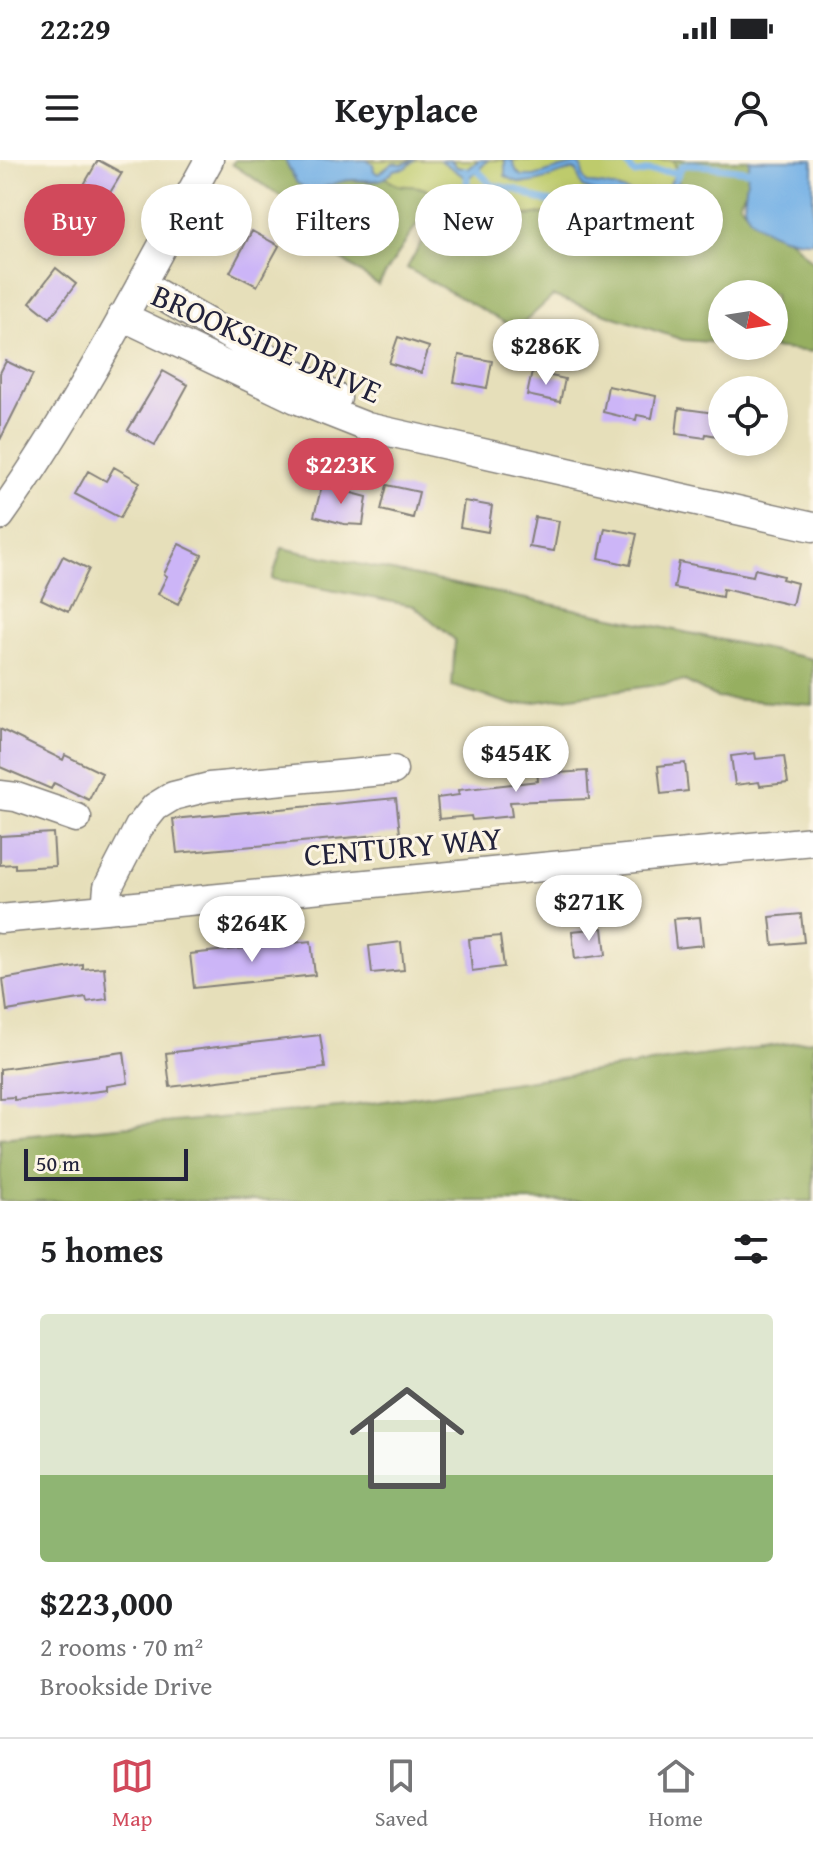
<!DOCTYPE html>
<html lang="en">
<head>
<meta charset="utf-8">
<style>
  :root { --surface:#fff; --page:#f6f6f6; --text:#202124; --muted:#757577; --line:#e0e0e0; --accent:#d1495b }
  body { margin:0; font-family:"Gentium Book Plus",serif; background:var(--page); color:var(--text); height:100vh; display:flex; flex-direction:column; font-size:30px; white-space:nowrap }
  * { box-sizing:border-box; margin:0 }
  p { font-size:26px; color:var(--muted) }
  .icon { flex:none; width:44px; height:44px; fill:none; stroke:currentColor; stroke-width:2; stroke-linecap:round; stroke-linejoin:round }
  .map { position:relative; height:1041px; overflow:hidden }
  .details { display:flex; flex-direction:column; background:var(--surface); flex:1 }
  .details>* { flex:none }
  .top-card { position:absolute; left:24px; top:24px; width:766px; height:72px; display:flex; gap:16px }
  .needle { width:52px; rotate:102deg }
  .buttons { position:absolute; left:708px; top:120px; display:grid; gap:16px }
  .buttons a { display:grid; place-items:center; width:80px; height:80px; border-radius:50%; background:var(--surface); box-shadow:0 4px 12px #0003; font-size:40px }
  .scale { position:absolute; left:24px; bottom:20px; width:164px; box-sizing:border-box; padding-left:8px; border:4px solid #22223b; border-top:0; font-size:22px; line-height:28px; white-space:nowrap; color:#22223b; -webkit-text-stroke:6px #fcf5e5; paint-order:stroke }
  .price { position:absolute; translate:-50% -68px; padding:0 18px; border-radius:28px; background:#fff; color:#222; font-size:26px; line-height:52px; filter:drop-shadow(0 2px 4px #0008) }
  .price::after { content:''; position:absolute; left:50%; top:48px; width:24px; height:18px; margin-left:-12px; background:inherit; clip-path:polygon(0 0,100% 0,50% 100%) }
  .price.selected { background:var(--accent); color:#fff }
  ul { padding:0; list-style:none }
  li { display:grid; align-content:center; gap:16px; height:424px; padding:0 40px }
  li+li { border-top:2px solid var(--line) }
  li span { display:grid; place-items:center; height:248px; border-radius:8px; color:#555 }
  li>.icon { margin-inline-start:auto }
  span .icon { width:144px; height:144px; fill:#fffc; stroke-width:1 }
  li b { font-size:34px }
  h2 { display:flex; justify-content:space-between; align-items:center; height:96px; padding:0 40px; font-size:34px }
  .tag { padding:0 28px; border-radius:36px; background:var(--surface); box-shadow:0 4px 12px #0003; font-size:28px; line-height:72px }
  .tag.selected { background:var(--accent); color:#fff }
  .status { display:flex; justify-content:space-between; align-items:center; height:56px; padding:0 40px; background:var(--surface); direction:ltr }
  .status svg { height:22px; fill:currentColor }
  header { display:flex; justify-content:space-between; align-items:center; height:104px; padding:0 40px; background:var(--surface); font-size:36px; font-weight:700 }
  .menu { display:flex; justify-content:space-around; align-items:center; height:112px; border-top:2px solid var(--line); background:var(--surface); font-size:22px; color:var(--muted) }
  .menu a { display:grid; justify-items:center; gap:4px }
  .menu .selected { color:var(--accent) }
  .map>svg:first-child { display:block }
</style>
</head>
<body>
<div class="status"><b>22:29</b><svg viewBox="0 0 49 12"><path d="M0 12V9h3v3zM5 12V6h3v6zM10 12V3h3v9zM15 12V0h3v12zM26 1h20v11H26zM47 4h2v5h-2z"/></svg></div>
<header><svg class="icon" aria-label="menu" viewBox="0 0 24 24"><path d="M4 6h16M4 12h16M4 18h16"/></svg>Keyplace<svg class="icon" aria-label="person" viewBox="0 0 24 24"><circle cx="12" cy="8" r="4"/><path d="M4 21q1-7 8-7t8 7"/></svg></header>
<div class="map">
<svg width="813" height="1041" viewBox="0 0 813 1041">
  <rect width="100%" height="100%" fill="#fcf5e5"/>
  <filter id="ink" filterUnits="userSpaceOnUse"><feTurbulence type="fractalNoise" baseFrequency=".0125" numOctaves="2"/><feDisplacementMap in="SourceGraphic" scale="16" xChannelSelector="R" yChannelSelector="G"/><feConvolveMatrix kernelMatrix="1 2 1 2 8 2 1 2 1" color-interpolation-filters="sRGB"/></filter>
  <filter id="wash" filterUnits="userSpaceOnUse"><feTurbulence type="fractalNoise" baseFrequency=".006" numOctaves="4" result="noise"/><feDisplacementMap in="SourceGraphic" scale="32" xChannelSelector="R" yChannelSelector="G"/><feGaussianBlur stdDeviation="1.8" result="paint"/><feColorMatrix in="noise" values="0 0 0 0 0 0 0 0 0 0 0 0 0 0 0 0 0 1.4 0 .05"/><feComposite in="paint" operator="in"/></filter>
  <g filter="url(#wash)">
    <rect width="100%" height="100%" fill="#e6dfba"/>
    <path fill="#becb6c" stroke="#707654" stroke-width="2" d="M 285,0 L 673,0 L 679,11 L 679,40 L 686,49 L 654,45 L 500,57 L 453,50 L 425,29 L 408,29 Z"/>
    <path fill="#96af60" stroke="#5c684e" stroke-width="2" d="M 235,0 L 285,0 L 297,23 L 351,20 L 372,22 L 385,17 C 402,32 408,22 425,29 C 436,34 444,46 456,50 C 530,72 610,30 685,49 C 675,34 682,16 673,0 L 750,0 L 748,27 L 739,42 L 753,60 L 792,81 L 813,103 L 813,192 L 750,186 L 774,186 L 774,134 L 722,134 L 722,183 L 683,180 L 553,136 L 517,169 L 407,108 L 428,70 L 419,61 L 378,125 L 328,90 L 306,53 L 232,4 Z
      M 282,388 L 813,499 L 813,545 L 717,538 L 685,521 L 514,545 L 452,526 L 455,480 L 414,446 L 272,419 Z
      M 813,880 L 813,1041 L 0,1041 L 0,978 L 350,946 Z"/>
    <path fill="#75b1e6" stroke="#4c6a90" stroke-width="2" d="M 285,0 L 366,0 L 373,4 L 374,11 L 378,14 L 393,3 L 403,4 L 415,0 L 406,8 L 394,10 C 382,26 367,19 351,20 C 339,20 324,28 312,32 L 297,23 Z
      M 440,0 L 451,0 L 457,7 L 468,9 L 479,0 L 488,0 L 475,14 L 466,18 Z
      M 505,0 L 512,0 L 517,12 L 522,16 L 534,16 L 576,4 L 581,6 L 584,19 L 588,24 C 615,25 635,34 659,44 C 670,36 667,20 678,12 C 679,25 675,37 669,49 L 664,50 L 633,44 L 614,35 L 596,33 L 582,27 L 577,11 L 574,10 C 551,14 529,33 505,16 Z
      M 750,0 L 813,0 L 813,81 C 792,83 747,69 744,44 C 744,42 749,4 750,0 Z"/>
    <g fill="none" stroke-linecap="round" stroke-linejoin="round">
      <path stroke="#75b1e6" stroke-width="7" d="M 603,0 L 608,3 L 626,3 L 635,14 L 650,11 L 678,12
        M 476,9 L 492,25 L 518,30 L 538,39 L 568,46
        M 676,18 L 682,6 L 692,4 L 755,12
        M 493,26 L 509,41
        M 459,37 C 466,31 470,20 465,11"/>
    </g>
    <g id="blocks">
      <path fill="#ccb5f7" d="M 98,0 L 122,13 L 105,41 L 82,28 Z
        M 252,71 L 279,86 L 257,126 L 230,112 Z
        M 56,108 L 76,124 L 50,158 L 30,142 Z
        M 398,177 L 429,187 L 421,213 L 389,203 Z
        M 459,195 L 492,201 L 487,228 L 454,222 Z
        M 6,201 L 33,214 L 0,280 L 0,213 Z
        M 163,211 L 188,225 L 155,285 L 128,270 Z
        M 532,212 L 565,219 L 560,242 L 527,235 Z
        M 608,226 L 656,236 L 652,258 L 637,255 L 636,260 L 603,252 Z
        M 679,248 L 722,254 L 722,277 L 706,274 L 705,278 L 676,274 Z
        M 114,307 L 140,322 L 120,358 L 75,334 L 88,311 L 106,321 Z
        M 322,325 L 367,337 L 363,365 L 344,364 L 314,356 Z
        M 387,325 L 419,332 L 413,358 L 381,350 Z
        M 464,341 L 492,346 L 488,372 L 460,367 Z
        M 535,357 L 559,361 L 554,391 L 529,387 Z
        M 605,368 L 637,374 L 630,405 L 599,398 Z
        M 179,384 L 202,395 L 178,444 L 158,434 L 167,416 L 164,414 Z
        M 63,396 L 89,409 L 68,452 L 41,439 Z
        M 679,402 L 753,416 L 755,409 L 783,416 L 782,419 L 797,423 L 792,445 L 723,429 L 722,437 L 674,428 Z
        M 0,569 L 63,600 L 65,595 L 102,613 L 89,640 L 54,623 L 51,629 L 0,607 Z
        M 755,593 L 756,599 L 784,596 L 788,623 L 760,626 L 759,622 L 735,625 L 731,596 Z
        M 557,598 L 558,613 L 587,611 L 589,639 L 510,642 L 512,656 L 472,660 L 471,656 L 439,659 L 437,638 L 459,635 L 458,630 L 538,621 L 536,599 Z
        M 685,603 L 688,631 L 661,634 L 658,606 Z
        M 396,638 L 400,673 L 177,693 L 173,659 Z
        M 53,673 L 55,706 L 15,708 L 15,704 L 0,705 L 0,676 Z
        M 801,754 L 804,782 L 773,785 L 770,757 Z
        M 700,757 L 703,785 L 676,788 L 673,759 Z
        M 603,768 L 606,795 L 575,799 L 572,771 Z
        M 500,776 L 504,807 L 472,811 L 469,779 Z
        M 311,781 L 315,815 L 194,828 L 190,794 Z
        M 401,782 L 404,810 L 372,813 L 369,786 Z
        M 83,805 L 83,809 L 104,807 L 107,839 L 87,842 L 86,838 L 7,851 L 3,819 Z
        M 320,875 L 325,908 L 170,927 L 166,893 Z
        M 124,892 L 128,923 L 107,926 L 107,930 L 67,935 L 14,940 L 14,937 L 0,938 L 0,909 Z"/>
    </g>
  </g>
  <g filter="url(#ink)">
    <use href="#blocks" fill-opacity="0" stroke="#84807a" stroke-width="2"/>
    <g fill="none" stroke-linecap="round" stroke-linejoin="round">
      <defs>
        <path id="minor" d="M 141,124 L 337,238
          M 122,156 L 296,239 L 367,267 L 813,367
          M 0,356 C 79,245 143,120 209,0
          M 0,635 L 16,637 L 77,658
          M 106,749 L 108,727 L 139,667 L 155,647 L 173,636 L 209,627 L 393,610
          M 0,759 L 813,681"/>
      </defs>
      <use href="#minor" stroke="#84807a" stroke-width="31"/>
      <use href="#minor" stroke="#fff" stroke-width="28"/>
    </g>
  </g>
  <g text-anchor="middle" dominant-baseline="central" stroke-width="6" stroke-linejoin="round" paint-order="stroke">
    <g font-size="32" fill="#22223b" stroke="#fcf5e5">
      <text transform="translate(267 183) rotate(24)">BROOKSIDE DRIVE</text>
      <text transform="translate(403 686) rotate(-5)">CENTURY WAY</text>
    </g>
  </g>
</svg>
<div class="buttons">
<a><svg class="needle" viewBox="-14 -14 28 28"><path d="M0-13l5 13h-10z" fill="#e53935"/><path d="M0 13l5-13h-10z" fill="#757577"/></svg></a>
<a><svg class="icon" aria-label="locate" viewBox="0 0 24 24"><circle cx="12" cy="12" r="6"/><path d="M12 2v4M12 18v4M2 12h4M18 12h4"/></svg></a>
</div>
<div class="scale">50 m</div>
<b class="price" style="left:546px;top:227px">$286K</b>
<b class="price selected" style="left:341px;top:346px">$223K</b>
<b class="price" style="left:516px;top:634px">$454K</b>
<b class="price" style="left:589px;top:783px">$271K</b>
<b class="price" style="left:252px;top:804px">$264K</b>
<div class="top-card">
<a class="tag selected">Buy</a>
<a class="tag">Rent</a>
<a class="tag">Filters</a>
<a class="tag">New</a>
<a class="tag">Apartment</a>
</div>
</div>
<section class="details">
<h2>5 homes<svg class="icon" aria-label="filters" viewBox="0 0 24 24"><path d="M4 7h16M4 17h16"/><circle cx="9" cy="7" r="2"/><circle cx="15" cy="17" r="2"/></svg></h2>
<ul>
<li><span style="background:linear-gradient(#dfe7d0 65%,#8fb573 0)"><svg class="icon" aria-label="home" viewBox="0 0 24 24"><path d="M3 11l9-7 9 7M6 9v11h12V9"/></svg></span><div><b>$223,000</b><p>2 rooms · 70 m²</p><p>Brookside Drive</p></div></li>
</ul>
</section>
<nav class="menu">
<a class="selected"><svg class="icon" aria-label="map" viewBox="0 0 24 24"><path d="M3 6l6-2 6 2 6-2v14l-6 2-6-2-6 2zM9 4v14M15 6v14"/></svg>Map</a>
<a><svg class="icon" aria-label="saved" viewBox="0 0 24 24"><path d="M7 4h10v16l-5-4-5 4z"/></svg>Saved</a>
<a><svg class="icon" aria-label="home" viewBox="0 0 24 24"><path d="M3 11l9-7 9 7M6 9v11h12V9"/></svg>Home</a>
</nav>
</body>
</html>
